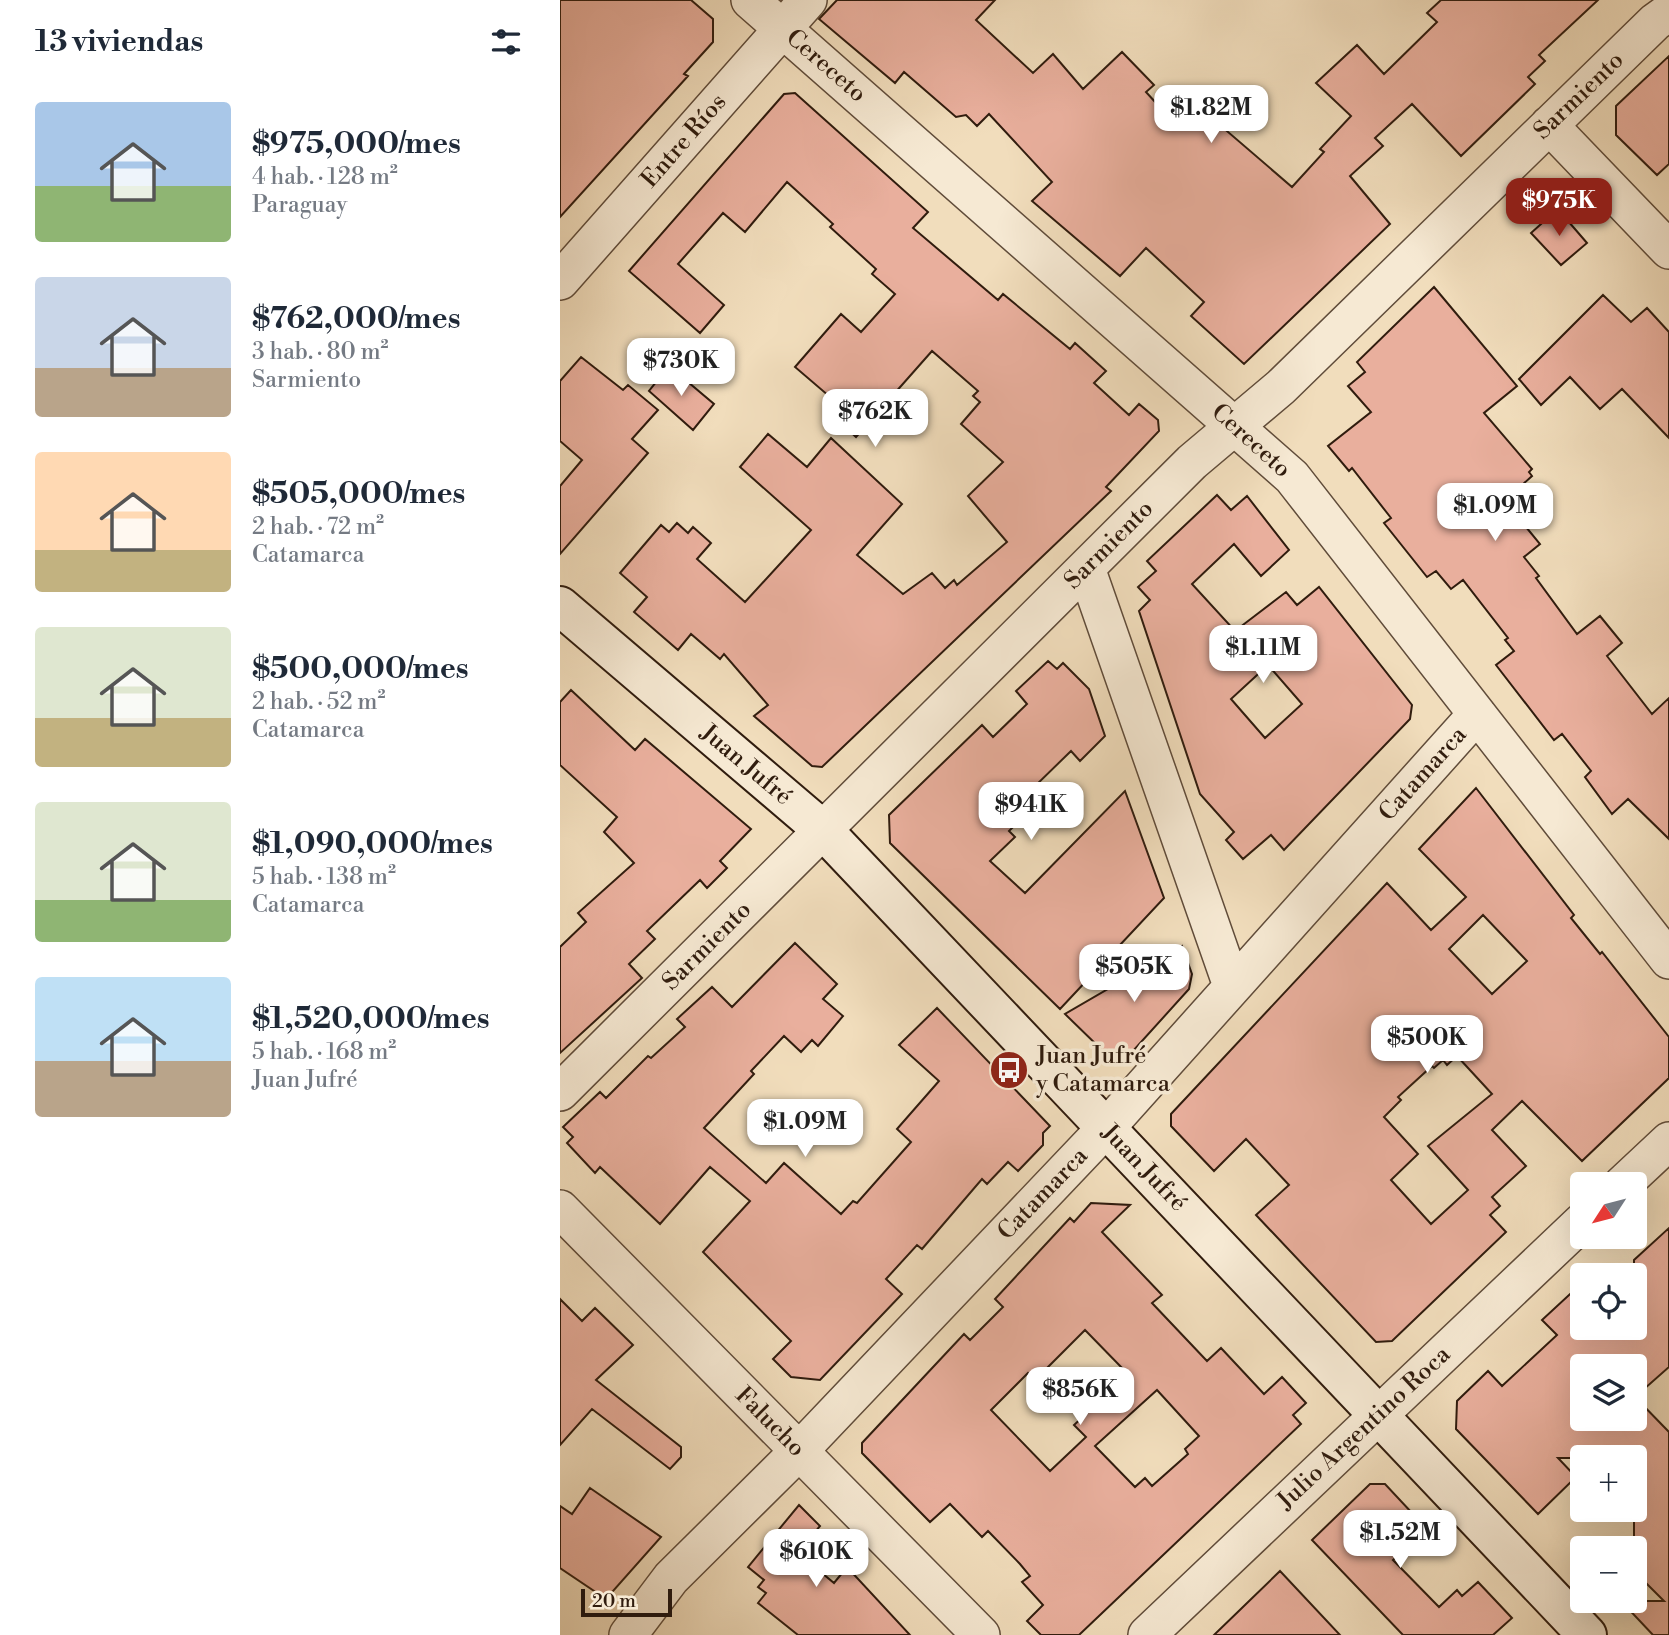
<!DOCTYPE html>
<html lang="es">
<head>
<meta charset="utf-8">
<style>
  :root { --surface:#fff; --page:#f6f6f7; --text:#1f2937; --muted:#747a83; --accent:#8f2418 }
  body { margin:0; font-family:"Libre Bodoni",serif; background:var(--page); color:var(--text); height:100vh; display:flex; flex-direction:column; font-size:26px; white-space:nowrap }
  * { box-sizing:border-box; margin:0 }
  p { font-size:23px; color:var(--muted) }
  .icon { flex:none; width:38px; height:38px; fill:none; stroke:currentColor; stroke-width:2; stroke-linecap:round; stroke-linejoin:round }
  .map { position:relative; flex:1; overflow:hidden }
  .panel { display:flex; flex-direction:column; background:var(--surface); width:560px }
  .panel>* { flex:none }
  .needle { width:46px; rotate:234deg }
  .controls { position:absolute; left:1010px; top:1172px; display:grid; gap:14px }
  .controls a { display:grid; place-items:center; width:77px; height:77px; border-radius:7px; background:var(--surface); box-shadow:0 7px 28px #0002; font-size:35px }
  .scale { position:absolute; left:21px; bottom:18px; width:91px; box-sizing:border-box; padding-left:7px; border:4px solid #301c0e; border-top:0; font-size:19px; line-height:24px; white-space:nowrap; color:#301c0e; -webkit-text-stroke:5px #f6e9d3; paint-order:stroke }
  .price { position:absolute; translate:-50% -60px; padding:0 16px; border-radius:14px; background:#fff; color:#222; font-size:23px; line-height:46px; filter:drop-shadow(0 2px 4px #0008) }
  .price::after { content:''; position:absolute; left:50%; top:42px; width:21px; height:16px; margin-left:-10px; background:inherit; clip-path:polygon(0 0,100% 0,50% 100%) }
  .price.current { background:var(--accent); color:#fff }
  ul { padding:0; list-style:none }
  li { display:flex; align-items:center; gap:21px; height:175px; padding:0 35px }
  li span { display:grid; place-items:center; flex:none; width:196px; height:140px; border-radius:7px; color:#555 }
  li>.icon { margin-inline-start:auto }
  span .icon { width:84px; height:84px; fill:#fffc; stroke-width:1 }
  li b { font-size:30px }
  h2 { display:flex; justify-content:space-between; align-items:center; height:84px; padding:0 35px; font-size:30px }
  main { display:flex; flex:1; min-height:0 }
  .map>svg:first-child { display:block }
</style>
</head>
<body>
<main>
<section class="panel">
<h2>13 viviendas<svg class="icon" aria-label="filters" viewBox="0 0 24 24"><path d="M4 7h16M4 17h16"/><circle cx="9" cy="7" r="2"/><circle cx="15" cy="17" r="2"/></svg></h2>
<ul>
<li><span style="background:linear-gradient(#a9c7e8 60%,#8fb573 0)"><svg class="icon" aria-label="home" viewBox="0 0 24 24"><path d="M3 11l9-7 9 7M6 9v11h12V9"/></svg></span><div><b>$975,000/mes</b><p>4 hab. · 128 m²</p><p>Paraguay</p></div></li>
<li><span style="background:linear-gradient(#c9d6e8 65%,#b9a48a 0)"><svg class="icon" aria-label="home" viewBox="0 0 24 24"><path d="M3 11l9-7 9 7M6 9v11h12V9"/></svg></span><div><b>$762,000/mes</b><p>3 hab. · 80 m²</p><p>Sarmiento</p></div></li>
<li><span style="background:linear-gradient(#ffd9b3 70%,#c2b280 0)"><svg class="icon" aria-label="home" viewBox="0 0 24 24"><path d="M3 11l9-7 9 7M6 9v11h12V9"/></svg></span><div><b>$505,000/mes</b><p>2 hab. · 72 m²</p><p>Catamarca</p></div></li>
<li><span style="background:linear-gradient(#dfe7d0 65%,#c2b280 0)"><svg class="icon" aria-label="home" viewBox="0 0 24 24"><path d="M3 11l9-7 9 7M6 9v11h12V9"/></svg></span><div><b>$500,000/mes</b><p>2 hab. · 52 m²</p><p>Catamarca</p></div></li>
<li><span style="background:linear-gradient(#dfe7d0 70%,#8fb573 0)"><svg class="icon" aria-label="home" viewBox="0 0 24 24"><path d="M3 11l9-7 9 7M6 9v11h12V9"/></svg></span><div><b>$1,090,000/mes</b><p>5 hab. · 138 m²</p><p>Catamarca</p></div></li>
<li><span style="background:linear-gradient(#bfe0f5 60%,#b9a48a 0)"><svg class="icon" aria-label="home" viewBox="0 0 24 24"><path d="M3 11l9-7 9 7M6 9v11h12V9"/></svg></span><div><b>$1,520,000/mes</b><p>5 hab. · 168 m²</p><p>Juan Jufré</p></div></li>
</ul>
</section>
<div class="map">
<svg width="1109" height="1635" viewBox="0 0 1109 1635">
  <rect width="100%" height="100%" fill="#f1ddbc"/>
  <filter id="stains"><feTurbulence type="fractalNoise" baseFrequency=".00286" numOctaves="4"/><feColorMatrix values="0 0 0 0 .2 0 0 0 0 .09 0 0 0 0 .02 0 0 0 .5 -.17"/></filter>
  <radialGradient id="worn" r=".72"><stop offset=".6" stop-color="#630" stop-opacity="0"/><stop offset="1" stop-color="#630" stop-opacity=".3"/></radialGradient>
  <path fill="#e9af9d" stroke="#301c0e" stroke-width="2" fill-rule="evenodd" d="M 0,0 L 131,0 L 153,19 L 153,42 L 124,74 L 128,76 L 0,217 Z
    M 277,0 L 435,0 L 416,20 L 473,73 L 493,54 L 523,89 L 562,52 L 594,85 L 586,92 L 618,127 L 639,107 L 732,187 L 764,152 L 760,149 L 791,116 L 756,83 L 797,45 L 824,74 L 877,22 L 867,13 L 881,0 L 1038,0 L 979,55 L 985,61 L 968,77 L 975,84 L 901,156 L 852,104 L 815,138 L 823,146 L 790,176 L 830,224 L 684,364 L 631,316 L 644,302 L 586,248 L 560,276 L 472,201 L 492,182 L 429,114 L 417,126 L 406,115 L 396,117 L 344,72 L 335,83 L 259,19 Z
    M 1109,56 L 1109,164 L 1097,175 L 1056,135 L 1056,106 Z
    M 235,93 L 368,212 L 353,228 L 438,300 L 443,294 L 510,349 L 515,343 L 546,371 L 534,383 L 569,415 L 579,404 L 598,420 L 599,431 L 546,487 L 551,491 L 262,767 L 252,766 L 194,716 L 208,705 L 164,654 L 160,659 L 131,634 L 118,650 L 74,612 L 87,597 L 60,573 L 101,525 L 109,532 L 117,523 L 128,533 L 133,527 L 151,543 L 137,559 L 185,602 L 251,530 L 180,467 L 208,434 L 247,467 L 271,438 L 342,504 L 297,555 L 343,594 L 372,573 L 385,588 L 394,580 L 397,585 L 447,542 L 408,496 L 443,462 L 401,424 L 420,402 L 413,396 L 418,391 L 372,351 L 296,437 L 268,411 L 276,402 L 235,367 L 281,314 L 301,332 L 335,294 L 312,274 L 316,269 L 270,227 L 273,224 L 227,182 L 185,232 L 163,213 L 118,264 L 164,305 L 140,333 L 69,271 L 224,94 Z
    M 1002,214 L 1027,243 L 1001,265 L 971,233 L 990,216 L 994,220 Z
    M 874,287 L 957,386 L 924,413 L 972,469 L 969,472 L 972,476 L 961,486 L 984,511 L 966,527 L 980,544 L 964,557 L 979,576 L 976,578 L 1017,634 L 1040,616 L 1062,643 L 1047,656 L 1092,714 L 1109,698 L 1109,839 L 1068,799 L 1052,814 L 1025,777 L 1031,771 L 1002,734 L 994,740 L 936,665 L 954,651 L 945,640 L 948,638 L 903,580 L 891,589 L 876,571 L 867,577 L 824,523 L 831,518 L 792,468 L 789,471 L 768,446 L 811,412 L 788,386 L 805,372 L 797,362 Z
    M 1043,295 L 1071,322 L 1087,308 L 1109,332 L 1109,438 L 1062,389 L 1040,409 L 1010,377 L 981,405 L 959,379 Z
    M 21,357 L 63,390 L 68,385 L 98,410 L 72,439 L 88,453 L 0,554 L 0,486 L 22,460 L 0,441 L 0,381 Z
    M 109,366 L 154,404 L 133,430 L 89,391 Z
    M 657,495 L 671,510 L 687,496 L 729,550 L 701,576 L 674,544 L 632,584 L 675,631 L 726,592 L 737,605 L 759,587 L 852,705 L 850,719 L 724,850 L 711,835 L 683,859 L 666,840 L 674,832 L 640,794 L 579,611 L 590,600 L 578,587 L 596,571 L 587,561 ZM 708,665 L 742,704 L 705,738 L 671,699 Z
    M 488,661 L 497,669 L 503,663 L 529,689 L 545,736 L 520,761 L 511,751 L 472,789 L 481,799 L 449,831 L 455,837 L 430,861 L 465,893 L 565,791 L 604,898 L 500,1009 L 330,843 L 329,815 L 422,725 L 433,737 L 467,704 L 456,691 Z
    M 11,690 L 75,750 L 85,739 L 191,829 L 160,861 L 167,868 L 147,888 L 140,880 L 87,931 L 95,939 L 69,964 L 82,978 L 0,1053 L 0,947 L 26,922 L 18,913 L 74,863 L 44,832 L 57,817 L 0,765 L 0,702 Z
    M 916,788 L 1014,915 L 1011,918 L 1040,954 L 1042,952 L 1109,1037 L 1109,1078 L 1022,1161 L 962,1101 L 932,1130 L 966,1166 L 932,1197 L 940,1206 L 930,1215 L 946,1232 L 832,1341 L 816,1342 L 696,1215 L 729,1185 L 686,1139 L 654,1171 L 611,1126 L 611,1114 L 827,883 L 871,930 L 906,897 L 859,849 ZM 923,915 L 967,961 L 932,994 L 889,949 ZM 897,1056 L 932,1094 L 868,1146 L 908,1190 L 871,1224 L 831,1180 L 858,1154 L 824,1117 L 841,1100 L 838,1097 L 872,1066 L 874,1068 L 883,1060 L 887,1065 Z
    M 235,943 L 277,984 L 263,999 L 283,1016 L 258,1046 L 252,1040 L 241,1052 L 224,1036 L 191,1071 L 194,1074 L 144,1128 L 206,1183 L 224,1163 L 281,1214 L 293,1201 L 297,1203 L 351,1142 L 337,1129 L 379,1081 L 339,1045 L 377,1008 L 490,1126 L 483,1133 L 483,1145 L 458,1171 L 448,1162 L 427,1184 L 422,1179 L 362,1249 L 357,1245 L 326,1279 L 342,1294 L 260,1380 L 231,1377 L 213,1359 L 231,1341 L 143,1252 L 190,1201 L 150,1167 L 100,1224 L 40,1167 L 35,1173 L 7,1143 L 13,1137 L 3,1127 L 40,1092 L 46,1098 L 88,1056 L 91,1058 L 125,1027 L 117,1019 L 152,987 L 172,1007 Z
    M 622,946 L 632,974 L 629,989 L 573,1051 L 543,1051 L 505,1014 Z
    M 531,1203 L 570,1205 L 542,1232 L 602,1295 L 592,1303 L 647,1361 L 661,1348 L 704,1394 L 722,1377 L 746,1403 L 733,1415 L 741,1424 L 519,1635 L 481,1635 L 467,1621 L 483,1605 L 462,1582 L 470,1576 L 460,1564 L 428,1531 L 422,1537 L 390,1504 L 370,1522 L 302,1453 L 302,1443 L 404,1334 L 410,1340 L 443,1307 L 435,1299 L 510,1218 L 514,1222 ZM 525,1330 L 565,1371 L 546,1388 L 550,1392 L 514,1425 L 526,1437 L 490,1471 L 431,1410 L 468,1373 L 475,1380 ZM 597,1390 L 639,1436 L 625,1449 L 628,1454 L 592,1486 L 585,1478 L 575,1487 L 535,1446 Z
    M 1109,1228 L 1109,1367 L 1075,1397 L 1109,1432 L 1109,1635 L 1093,1635 L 1061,1601 L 1104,1601 L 1074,1571 L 1074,1458 L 1051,1458 L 1044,1451 L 1037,1458 L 998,1458 L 1016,1477 L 978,1514 L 896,1429 L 897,1401 L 928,1371 L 942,1386 L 997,1335 L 982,1320 L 1022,1283 L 1022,1328 L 1074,1328 L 1074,1260 ZM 1022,1367 L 1074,1367 L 1074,1419 L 1022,1419 Z
    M 0,1299 L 22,1321 L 35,1308 L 73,1345 L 36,1380 L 121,1447 L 121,1457 L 110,1469 L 32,1409 L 0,1445 Z
    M 810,1484 L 825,1484 L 853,1514 L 848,1519 L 854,1526 L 848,1535 L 853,1543 L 833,1560 L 879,1607 L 897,1590 L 902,1596 L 918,1582 L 952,1618 L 933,1635 L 843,1635 L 752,1540 Z
    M 30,1488 L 101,1537 L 46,1599 L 0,1568 L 0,1506 L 12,1514 Z
    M 239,1505 L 260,1526 L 238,1553 L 274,1583 L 287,1567 L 350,1635 L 238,1635 L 198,1603 L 206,1593 L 198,1587 L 204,1580 L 188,1567 Z
    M 720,1571 L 780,1635 L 654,1635 L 685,1605 Z"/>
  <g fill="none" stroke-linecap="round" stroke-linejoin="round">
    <defs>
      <path id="street" d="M 190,0 L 732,477 L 1109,960
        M 989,125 L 1109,250
        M 0,281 L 248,0
        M 526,568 L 672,986
        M 0,1092 L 632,462 L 721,387 L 1095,22 L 1109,12
        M 1062,1185 L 1109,1141
        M 0,1209 L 421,1635
        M 68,1635 L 111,1578 L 239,1451 L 546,1128 L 917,714
        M 587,1635 L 1022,1222"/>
      <path id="secondary" d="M 0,606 L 264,831 L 1027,1635"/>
    </defs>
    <use href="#street" stroke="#604c3a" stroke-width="40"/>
    <use href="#secondary" stroke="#301c0e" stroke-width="42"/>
    <use href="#street" stroke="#f6e9d3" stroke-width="37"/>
    <use href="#secondary" stroke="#f6e9d3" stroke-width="38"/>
  </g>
  <defs>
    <symbol id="bus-disc" viewBox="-11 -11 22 22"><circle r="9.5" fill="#8f2418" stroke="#f6e9d3"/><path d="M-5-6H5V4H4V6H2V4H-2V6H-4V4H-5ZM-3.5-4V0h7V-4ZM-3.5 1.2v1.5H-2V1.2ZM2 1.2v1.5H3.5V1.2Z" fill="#fff"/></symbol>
  </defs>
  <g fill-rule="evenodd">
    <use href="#bus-disc" x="427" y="1048" width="44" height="44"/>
  </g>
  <g text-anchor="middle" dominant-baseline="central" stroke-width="7" stroke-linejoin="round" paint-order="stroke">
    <g font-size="24" fill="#301c0e" stroke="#f6e9d3">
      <text transform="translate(266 66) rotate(41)">Cereceto</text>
      <text transform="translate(1019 96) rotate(-44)">Sarmiento</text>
      <text transform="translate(124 141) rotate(-49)">Entre Ríos</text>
      <text transform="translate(691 441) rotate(42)">Cereceto</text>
      <text transform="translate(549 545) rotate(-45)">Sarmiento</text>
      <text transform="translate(186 765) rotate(40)">Juan Jufré</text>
      <text transform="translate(863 774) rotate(-48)">Catamarca</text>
      <text transform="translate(147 946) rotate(-45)">Sarmiento</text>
      <text transform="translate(584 1168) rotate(46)">Juan Jufré</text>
      <text transform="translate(483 1194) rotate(-46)">Catamarca</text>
      <text transform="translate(210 1422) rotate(45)">Falucho</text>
      <text transform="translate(804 1428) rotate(-43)">Julio Argentino Roca</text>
    </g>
    <g font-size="24" fill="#301c0e" stroke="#f6e9d3" text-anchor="start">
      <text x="476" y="1056">Juan Jufré<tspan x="476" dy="28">y Catamarca</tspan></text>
    </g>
  </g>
  <rect width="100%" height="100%" filter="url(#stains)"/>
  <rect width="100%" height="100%" fill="url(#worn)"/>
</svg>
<div class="controls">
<a><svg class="needle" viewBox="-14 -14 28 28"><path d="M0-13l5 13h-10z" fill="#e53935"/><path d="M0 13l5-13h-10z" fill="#747a83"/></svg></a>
<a><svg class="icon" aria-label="locate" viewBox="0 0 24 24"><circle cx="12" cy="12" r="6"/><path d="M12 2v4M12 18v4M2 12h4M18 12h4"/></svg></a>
<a><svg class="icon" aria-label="layers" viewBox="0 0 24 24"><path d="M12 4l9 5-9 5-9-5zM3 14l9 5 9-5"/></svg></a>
<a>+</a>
<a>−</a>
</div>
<div class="scale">20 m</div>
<b class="price" style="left:651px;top:145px">$1.82M</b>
<b class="price current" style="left:999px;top:238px">$975K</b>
<b class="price" style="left:121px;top:398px">$730K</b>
<b class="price" style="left:315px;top:449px">$762K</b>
<b class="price" style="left:935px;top:543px">$1.09M</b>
<b class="price" style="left:703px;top:685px">$1.11M</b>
<b class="price" style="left:471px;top:842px">$941K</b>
<b class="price" style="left:574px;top:1004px">$505K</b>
<b class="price" style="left:867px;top:1075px">$500K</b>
<b class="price" style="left:245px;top:1159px">$1.09M</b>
<b class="price" style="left:520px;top:1427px">$856K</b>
<b class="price" style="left:840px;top:1570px">$1.52M</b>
<b class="price" style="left:256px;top:1589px">$610K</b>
</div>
</main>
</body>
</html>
